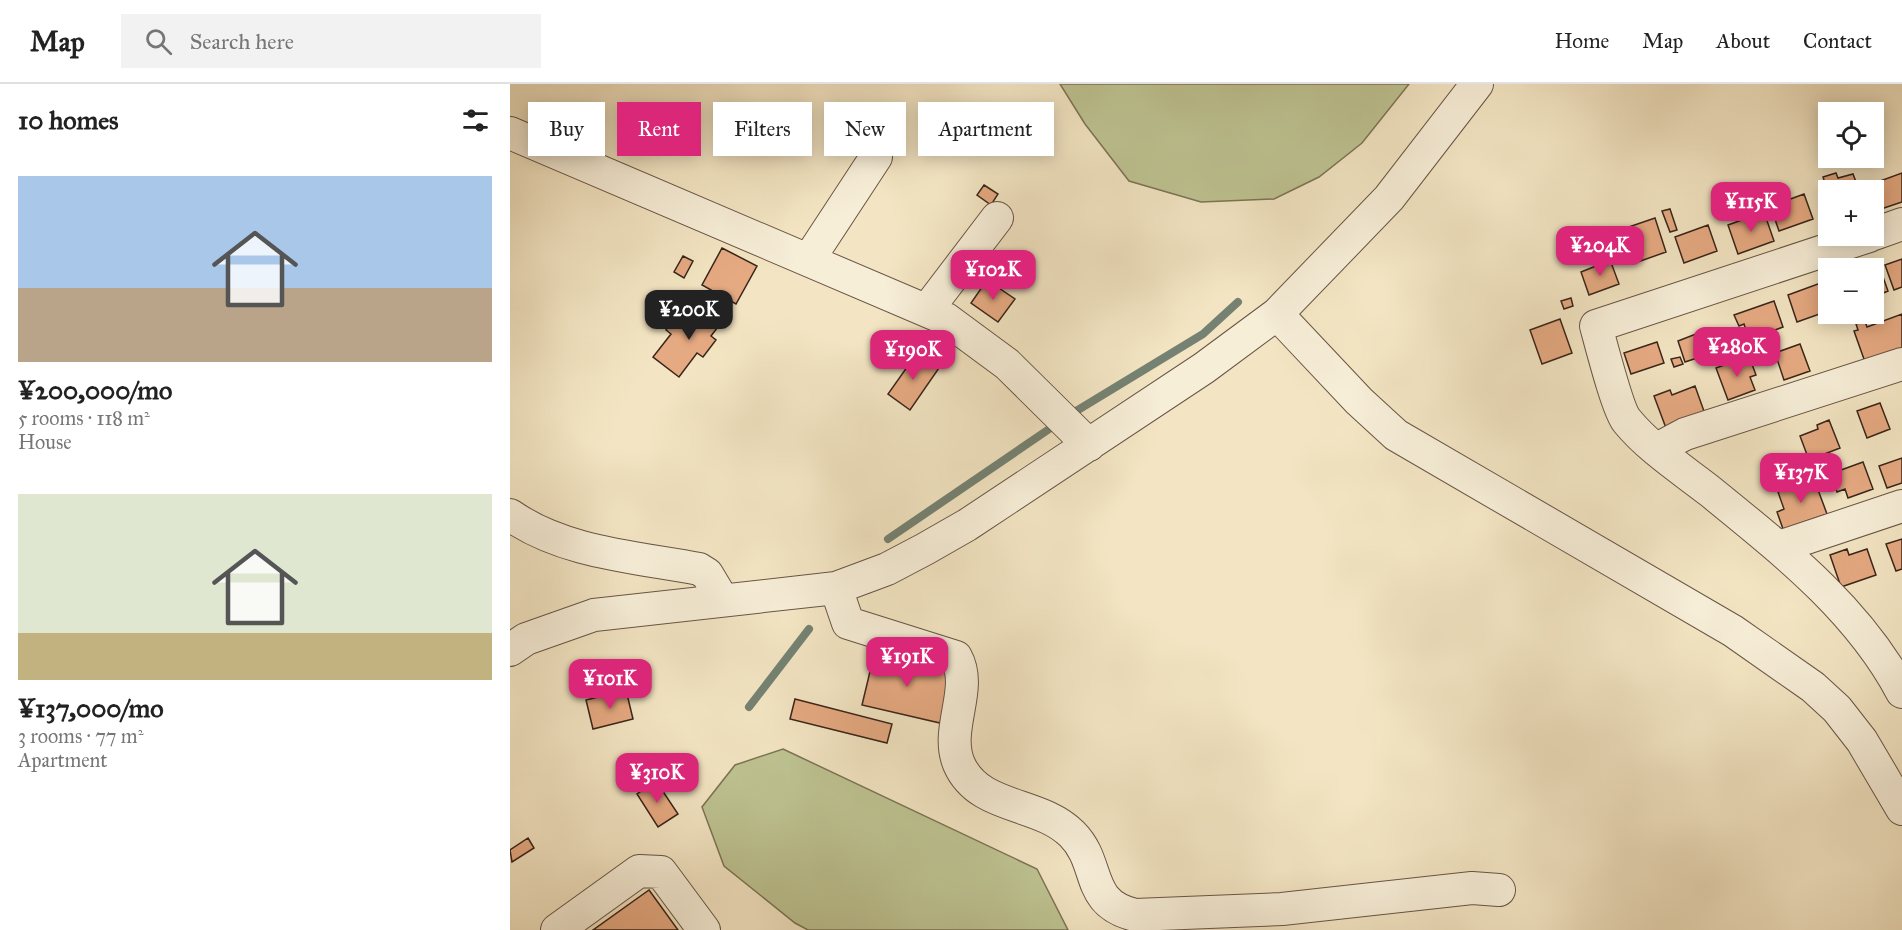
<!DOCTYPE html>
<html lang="en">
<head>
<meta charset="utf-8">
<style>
  :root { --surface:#fff; --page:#f2f2f2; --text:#222; --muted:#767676; --line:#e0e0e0; --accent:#db2777 }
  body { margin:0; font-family:"IM FELL Great Primer",serif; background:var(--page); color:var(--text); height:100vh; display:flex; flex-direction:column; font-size:22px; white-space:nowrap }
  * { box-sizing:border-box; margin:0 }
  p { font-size:20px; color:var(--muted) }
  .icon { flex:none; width:33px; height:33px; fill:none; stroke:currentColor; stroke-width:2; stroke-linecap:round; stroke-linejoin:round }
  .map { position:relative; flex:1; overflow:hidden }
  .details { display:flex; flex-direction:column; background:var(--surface); width:510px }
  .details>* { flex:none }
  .banner { position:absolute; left:18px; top:18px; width:570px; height:54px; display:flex; gap:12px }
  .buttons { position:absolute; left:1308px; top:18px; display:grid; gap:12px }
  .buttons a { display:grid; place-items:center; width:66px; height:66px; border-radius:0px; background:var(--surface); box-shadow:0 3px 15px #0003; font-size:30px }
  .price { position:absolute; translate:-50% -51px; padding:0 14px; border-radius:12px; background:var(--accent); color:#fff; font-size:20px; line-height:39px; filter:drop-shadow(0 2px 3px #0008) }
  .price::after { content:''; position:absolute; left:50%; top:36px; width:18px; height:14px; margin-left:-9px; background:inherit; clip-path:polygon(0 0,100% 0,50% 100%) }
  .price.current { background:#222; color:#fff }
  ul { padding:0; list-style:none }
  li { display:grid; align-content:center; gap:12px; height:318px; padding:0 18px }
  li span { display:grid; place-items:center; height:186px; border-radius:0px; color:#555 }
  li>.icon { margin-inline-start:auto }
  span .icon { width:108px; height:108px; fill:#fffc; stroke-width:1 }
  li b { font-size:26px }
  h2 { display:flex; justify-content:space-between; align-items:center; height:72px; padding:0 18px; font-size:26px }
  .tag { padding:0 21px; border-radius:0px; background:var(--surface); box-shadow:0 3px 15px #0003; font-size:21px; line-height:54px }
  .tag.current { background:var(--accent); color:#fff }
  header { display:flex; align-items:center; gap:36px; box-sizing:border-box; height:84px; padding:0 30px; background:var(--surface); border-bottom:2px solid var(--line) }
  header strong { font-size:28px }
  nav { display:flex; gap:33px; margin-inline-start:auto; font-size:21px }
  .search { width:420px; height:54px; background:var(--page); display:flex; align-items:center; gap:15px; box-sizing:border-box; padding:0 21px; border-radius:0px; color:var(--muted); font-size:22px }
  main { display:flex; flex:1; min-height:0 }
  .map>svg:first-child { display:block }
</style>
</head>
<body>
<header>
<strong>Map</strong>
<div class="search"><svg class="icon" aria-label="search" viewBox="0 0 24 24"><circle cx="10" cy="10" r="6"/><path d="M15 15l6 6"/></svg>Search here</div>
<nav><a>Home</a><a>Map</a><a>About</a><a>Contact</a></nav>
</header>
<main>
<section class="details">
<h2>10 homes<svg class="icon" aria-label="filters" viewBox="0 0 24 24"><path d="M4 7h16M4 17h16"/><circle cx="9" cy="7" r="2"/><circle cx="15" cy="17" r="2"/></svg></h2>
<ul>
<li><span style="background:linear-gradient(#a9c7e8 60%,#b9a48a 0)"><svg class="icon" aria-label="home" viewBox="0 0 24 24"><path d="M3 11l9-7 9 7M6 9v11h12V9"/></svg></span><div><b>¥200,000/mo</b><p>5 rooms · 118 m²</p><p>House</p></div></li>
<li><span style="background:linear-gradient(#dfe7d0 75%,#c2b280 0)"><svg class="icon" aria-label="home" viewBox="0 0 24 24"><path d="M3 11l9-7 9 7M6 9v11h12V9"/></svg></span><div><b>¥137,000/mo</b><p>3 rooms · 77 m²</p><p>Apartment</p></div></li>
</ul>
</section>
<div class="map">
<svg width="1392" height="846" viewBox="0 0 1392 846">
  <rect width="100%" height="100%" fill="#f3e5c3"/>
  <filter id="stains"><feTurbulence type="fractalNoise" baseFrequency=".00333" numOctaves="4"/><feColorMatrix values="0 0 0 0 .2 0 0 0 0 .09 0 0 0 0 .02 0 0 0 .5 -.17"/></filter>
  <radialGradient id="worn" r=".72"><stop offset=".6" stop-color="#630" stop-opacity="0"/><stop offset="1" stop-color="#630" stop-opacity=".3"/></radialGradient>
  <path fill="#bec392" stroke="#7c7456" stroke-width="1.5" d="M 550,0 L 899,0 L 852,59 L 809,93 L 764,115 L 691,118 L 619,97 L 575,40 Z
    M 273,665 L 527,785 L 558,846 L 298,846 L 285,839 L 214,782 L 192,723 L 225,681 Z"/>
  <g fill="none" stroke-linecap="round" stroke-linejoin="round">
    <path stroke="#758273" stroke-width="8" d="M 558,332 L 693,250 L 728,218
      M 378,455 L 548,339
      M 239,623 L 299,545"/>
  </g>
  <path fill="#e6aa82" stroke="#39251b" stroke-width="1.5" d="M 1326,89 L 1328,94 L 1343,90 L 1349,106 L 1318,106 L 1318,115 L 1313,117 L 1310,108 L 1317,105 L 1313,93 Z
    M 1392,89 L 1392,118 L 1371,125 L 1362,100 Z
    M 474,101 L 488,110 L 481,121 L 467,111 Z
    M 1272,110 L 1275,117 L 1294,110 L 1303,135 L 1269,147 L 1258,115 Z
    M 1160,125 L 1167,146 L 1160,148 L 1152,127 Z
    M 1254,128 L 1264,157 L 1228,170 L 1218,141 Z
    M 1145,134 L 1156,168 L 1122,180 L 1110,146 Z
    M 1198,141 L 1207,167 L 1174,179 L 1165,153 Z
    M 1104,149 L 1106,155 L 1097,158 L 1095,152 Z
    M 212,164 L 247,182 L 226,220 L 192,201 Z
    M 173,172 L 183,177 L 174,194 L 164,188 Z
    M 1099,173 L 1109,200 L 1079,211 L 1071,188 L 1086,182 L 1085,178 Z
    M 1392,175 L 1392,203 L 1384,206 L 1375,181 Z
    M 1367,176 L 1378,207 L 1364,213 L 1364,184 L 1344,184 Z
    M 477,196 L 505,215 L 488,238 L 461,219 Z
    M 1316,197 L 1318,227 L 1287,238 L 1278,211 Z
    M 1061,214 L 1063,222 L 1054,225 L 1051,217 Z
    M 1264,217 L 1273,243 L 1239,256 L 1234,240 L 1229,242 L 1224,231 Z
    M 206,221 L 218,230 L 201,252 L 206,256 L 193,273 L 187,269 L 169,293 L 143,273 L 161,250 L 156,246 L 163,237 L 168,240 L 175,232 L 189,242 Z
    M 1392,230 L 1392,264 L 1355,278 L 1344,247 L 1348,246 L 1346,240 L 1355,237 L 1357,243 Z
    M 1050,235 L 1062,269 L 1032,280 L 1020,246 Z
    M 1191,248 L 1199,270 L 1175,278 L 1168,257 Z
    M 1147,258 L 1154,279 L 1121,290 L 1114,269 Z
    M 1290,260 L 1300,287 L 1274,296 L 1265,269 Z
    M 407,269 L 429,284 L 400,326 L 378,310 Z
    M 1239,272 L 1246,291 L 1240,293 L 1245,306 L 1218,316 L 1206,284 Z
    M 1170,273 L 1173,280 L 1164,283 L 1161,275 Z
    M 1185,302 L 1195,330 L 1156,344 L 1144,312 L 1160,306 L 1162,311 Z
    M 1370,319 L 1380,345 L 1357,354 L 1347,327 Z
    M 1319,336 L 1330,364 L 1299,376 L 1290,352 L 1308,345 L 1307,341 Z
    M 1392,374 L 1392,399 L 1377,404 L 1369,382 Z
    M 1353,378 L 1363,405 L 1338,414 L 1335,405 L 1327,408 L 1320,390 Z
    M 1304,395 L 1317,430 L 1273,445 L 1267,428 L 1274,425 L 1268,408 Z
    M 1392,455 L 1392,485 L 1386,487 L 1376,460 Z
    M 1337,465 L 1339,471 L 1357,465 L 1366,491 L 1331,503 L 1320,471 Z
    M 378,566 L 406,573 L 404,581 L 442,590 L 430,639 L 352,621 L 364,571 L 377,575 Z
    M 116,606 L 123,635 L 83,645 L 76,616 Z
    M 285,615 L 382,640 L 377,659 L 280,635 Z
    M 146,697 L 168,730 L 148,743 L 127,710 Z
    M 18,754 L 24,764 L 2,778 L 0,766 Z
    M 139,806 L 168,846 L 83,846 Z"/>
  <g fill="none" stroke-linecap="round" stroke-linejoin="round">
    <defs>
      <path id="minor" d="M 0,49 L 436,235 L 497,280 L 579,361
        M 1364,150 L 1392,140
        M 1359,152 L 1086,242 C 1091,260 1108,327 1117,337 C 1140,365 1173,386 1201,408 C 1272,466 1348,525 1392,608
        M 299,175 L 366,73
        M 417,226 L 487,134
        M 767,230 L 849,317 L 886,351 L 1223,547 L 1303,603 L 1327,625 L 1352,657 L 1392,725
        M 1147,365 L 1175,350 L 1392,280
        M 0,431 C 54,469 126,473 189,485 L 197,490 L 212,515
        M 1269,463 L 1392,422
        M 326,504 L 338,539 L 446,573 C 464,605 434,645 449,680 C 469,726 529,717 562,750 C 592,780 574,819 625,831 L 772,825 L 962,804 L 989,806
        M 0,566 L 16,555 L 84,531 L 326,504 L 377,485 L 415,465 L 457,441 L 694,284 L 767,230 L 879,114 L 967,0
        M 47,846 L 129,787 L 151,788 L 194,846"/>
    </defs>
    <use href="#minor" stroke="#685545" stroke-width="34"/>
    <use href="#minor" stroke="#f7eed8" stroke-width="32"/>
  </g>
  <rect width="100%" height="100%" filter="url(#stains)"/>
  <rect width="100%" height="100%" fill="url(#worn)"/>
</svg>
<div class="buttons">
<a><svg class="icon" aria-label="locate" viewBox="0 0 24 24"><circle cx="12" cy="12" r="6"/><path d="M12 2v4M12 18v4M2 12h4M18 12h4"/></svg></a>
<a>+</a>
<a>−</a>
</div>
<b class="price" style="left:1241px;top:149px">¥115K</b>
<b class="price" style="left:1090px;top:193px">¥204K</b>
<b class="price" style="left:483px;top:217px">¥102K</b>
<b class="price current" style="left:179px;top:257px">¥200K</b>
<b class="price" style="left:1227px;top:294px">¥280K</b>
<b class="price" style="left:403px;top:297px">¥190K</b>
<b class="price" style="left:1291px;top:420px">¥137K</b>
<b class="price" style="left:397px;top:604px">¥191K</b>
<b class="price" style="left:100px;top:626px">¥101K</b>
<b class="price" style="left:147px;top:720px">¥310K</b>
<div class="banner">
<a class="tag">Buy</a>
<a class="tag current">Rent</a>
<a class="tag">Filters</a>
<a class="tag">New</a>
<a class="tag">Apartment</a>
</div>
</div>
</main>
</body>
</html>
